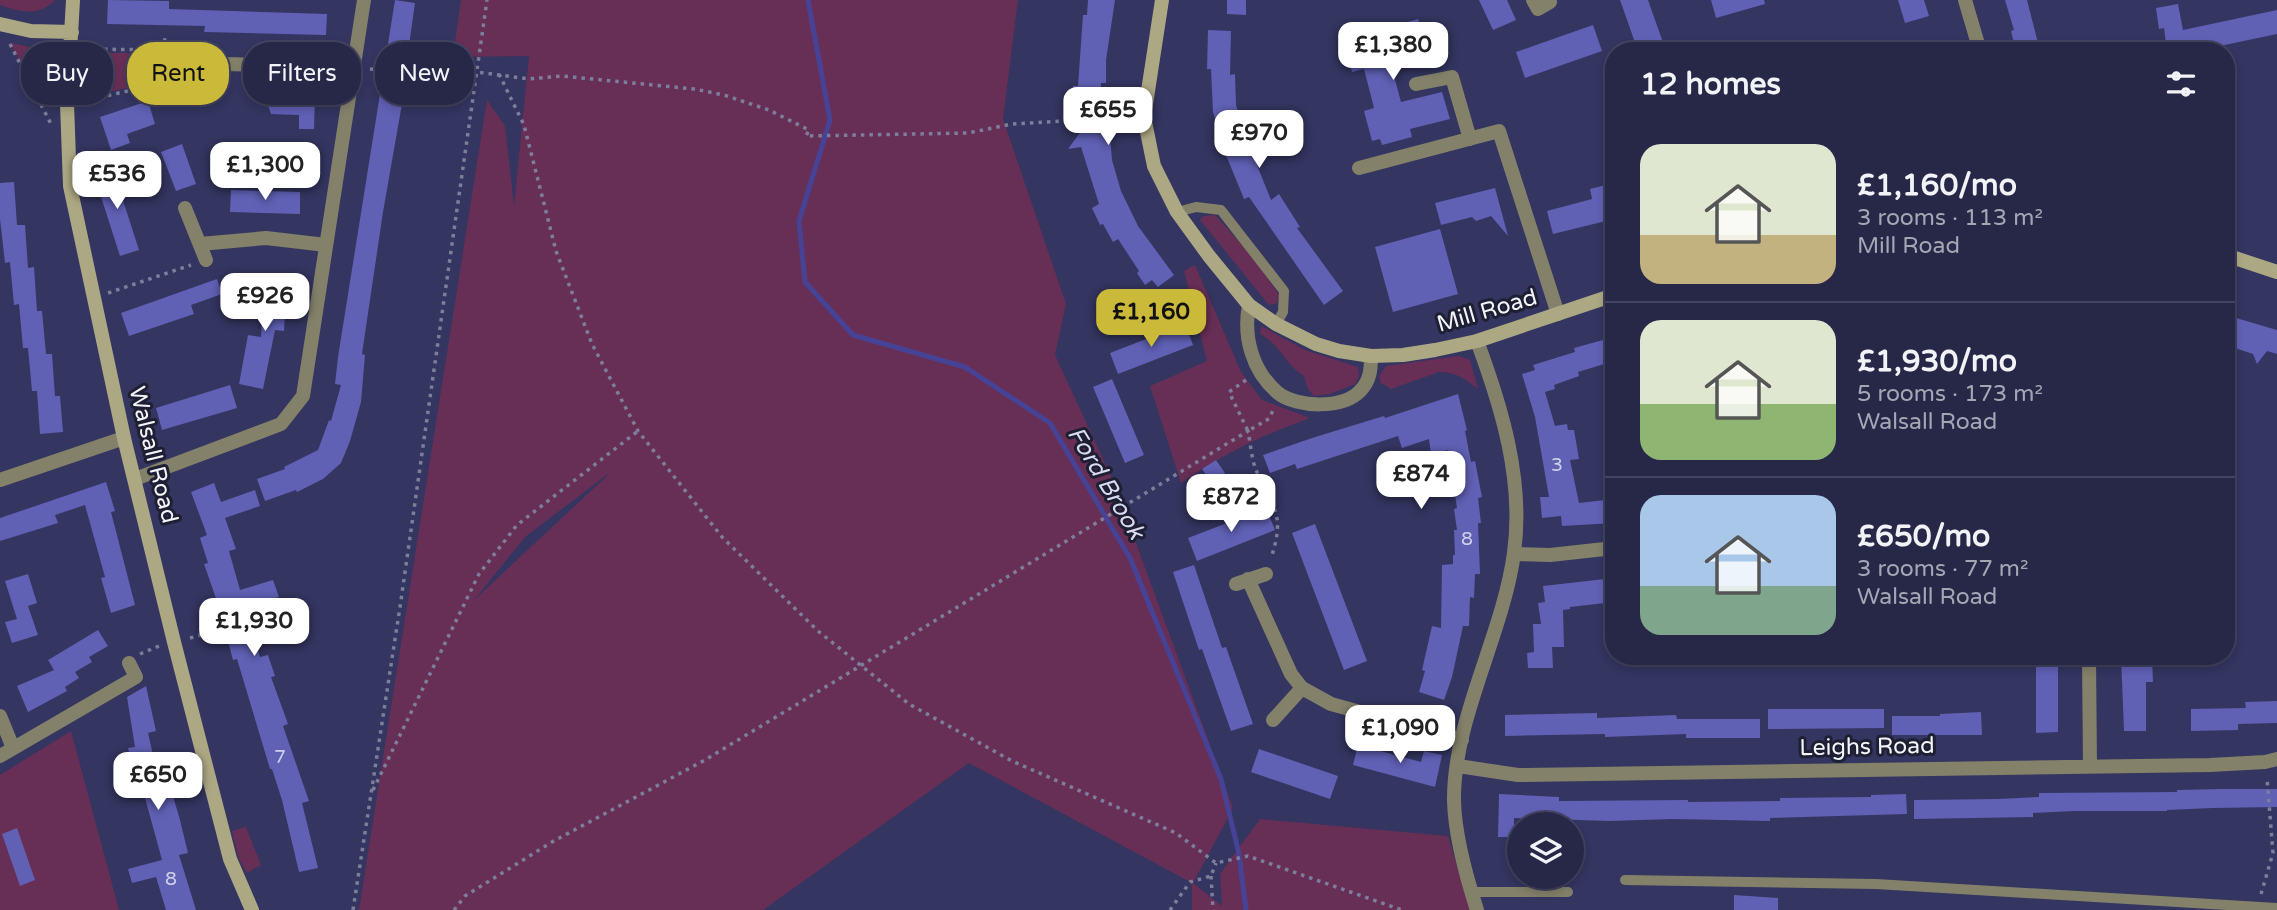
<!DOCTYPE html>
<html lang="en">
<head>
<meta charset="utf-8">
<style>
  :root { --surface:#272848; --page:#2f304f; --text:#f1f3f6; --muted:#a4a6b4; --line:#434460; --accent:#cbb939 }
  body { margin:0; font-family:"Varela Round",sans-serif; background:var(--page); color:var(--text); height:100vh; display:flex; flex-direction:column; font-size:26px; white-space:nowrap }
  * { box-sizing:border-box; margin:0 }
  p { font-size:23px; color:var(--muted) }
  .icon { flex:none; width:38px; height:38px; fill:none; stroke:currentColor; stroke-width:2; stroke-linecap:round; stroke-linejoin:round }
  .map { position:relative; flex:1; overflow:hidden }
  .panel { position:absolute; left:1605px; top:42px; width:630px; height:623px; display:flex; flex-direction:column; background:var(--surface); border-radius:28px; box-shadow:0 4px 10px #0003,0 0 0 2px var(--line) }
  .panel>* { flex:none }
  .guide { position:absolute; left:21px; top:42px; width:665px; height:63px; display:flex; gap:14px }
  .controls { position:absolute; left:1507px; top:812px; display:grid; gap:14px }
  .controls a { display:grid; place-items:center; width:77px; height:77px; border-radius:50%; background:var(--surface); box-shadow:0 4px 10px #0003,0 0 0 2px var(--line); font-size:35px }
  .price { position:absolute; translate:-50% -60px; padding:0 16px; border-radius:14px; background:#fff; color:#222; font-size:23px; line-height:46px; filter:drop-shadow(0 2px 4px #0008) }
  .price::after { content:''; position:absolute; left:50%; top:42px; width:21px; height:16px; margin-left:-10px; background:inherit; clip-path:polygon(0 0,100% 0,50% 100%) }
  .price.active { background:var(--accent); color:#111 }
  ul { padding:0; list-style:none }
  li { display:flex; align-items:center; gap:21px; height:175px; padding:0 35px }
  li+li { border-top:2px solid var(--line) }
  li span { display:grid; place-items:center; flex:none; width:196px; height:140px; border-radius:21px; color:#555 }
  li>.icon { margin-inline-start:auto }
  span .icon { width:84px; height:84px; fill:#fffc; stroke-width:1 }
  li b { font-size:30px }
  h2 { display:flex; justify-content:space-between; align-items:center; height:84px; padding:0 35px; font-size:30px }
  .pill { padding:0 24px; border-radius:28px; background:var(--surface); box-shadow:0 4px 10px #0003,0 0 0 2px var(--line); font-size:24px; line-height:63px }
  .pill.active { background:var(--accent); color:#111 }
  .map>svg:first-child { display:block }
</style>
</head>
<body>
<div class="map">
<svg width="2277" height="910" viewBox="0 0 2277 910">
  <rect width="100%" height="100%" fill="#343560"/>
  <path fill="#682f56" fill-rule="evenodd" d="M 0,0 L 55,0 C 39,17 20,12 0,5 Z
    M 461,0 L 1018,0 L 1003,119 L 1066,304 L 1055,355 L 1114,483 L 1233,808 L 1193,883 L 1222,906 L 1220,874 L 1260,819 L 1448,836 L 1470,910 L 1192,910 L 1192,883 L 969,763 L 763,910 L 359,910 L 487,100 L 505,126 L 514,206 L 529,56 L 453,57 ZM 608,474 L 608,475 L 474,600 L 525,537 Z
    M 10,43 C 38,49 53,47 53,81 L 32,81 Z
    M 85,52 L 156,54 L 155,82 L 81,98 Z
    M 1215,215 L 1251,255 L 1279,295 L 1277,303 L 1269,305 L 1200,220 L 1204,216 Z
    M 1195,265 L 1241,372 L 1262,400 L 1310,418 C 1260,436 1226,453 1181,483 L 1150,386 L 1207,361 L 1184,271 Z
    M 1261,326 L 1305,350 L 1358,367 L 1359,376 L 1355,384 L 1330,394 L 1314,396 L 1308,389 L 1304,376 C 1284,364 1281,345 1260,334 Z
    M 1459,356 L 1470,360 L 1478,389 C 1466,379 1456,372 1439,372 L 1391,389 L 1381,383 L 1379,376 L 1386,366 Z
    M 71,731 L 119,910 L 0,910 L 0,775 Z
    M 246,827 L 261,865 L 247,873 L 239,859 L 232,831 Z"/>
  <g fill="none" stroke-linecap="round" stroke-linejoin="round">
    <path stroke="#464396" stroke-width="5" d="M 808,0 L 830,120 L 799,221 L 805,282 L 853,335 L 965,367 L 1050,423 L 1130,558 L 1221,779 L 1239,854 L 1246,910"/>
  </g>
  <path fill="#6060b5" d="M 108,0 L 169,1 L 169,9 L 327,14 L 326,35 L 204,32 L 205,26 L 107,24 Z
    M 395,0 L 415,3 L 404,81 L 406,81 L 383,212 L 362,354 L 365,355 L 361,402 L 350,441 L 341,463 L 323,479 L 297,492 L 296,490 L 265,501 L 257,479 L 285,469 L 284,467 L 318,450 L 329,420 L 331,421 L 341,385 L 335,384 L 338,357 Z
    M 1088,0 L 1115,0 L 1106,60 L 1106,83 L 1101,83 L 1101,125 L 1109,125 L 1112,160 L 1121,191 L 1138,226 L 1174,275 L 1158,287 L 1152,280 L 1145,285 L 1137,273 L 1139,271 L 1118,239 L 1113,242 L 1103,224 L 1100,225 L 1092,208 L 1099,204 L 1081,147 L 1068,149 L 1082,130 L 1080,101 L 1073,101 L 1073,86 L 1078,86 L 1083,15 L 1087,15 Z
    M 1227,0 L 1246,0 L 1246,15 L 1227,14 Z
    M 1479,0 L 1507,0 L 1516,20 L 1493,30 Z
    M 1620,0 L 1648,0 L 1666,51 L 1638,51 Z
    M 1711,0 L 1764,0 L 1765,4 L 1716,18 Z
    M 1898,0 L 1924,0 L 1929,16 L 1905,23 Z
    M 2005,0 L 2027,0 L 2040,51 L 2016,51 L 2011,31 L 2014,30 Z
    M 2178,4 L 2183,30 L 2277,10 L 2277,34 L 2196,51 L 2167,51 L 2164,28 L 2159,29 L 2156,8 Z
    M 1418,19 L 1428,51 L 1390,61 L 1401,102 L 1442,92 L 1450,119 L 1410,129 L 1412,137 L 1382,145 L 1380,139 L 1372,141 L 1364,111 L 1374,108 L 1364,69 L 1352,72 L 1343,40 Z
    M 1593,25 L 1602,51 L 1525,78 L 1516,52 Z
    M 1208,30 L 1231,31 L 1230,75 L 1235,74 L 1236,105 L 1244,132 L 1249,131 L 1254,147 L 1250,148 L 1271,200 L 1279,194 L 1300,227 L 1297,228 L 1343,291 L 1324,305 L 1249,197 L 1244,199 L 1226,155 L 1213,112 L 1211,69 L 1207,69 Z
    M 264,94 L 315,94 L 314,129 L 299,129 L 299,115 L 271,114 Z
    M 148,101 L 155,124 L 127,134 L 130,143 L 111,150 L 100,117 Z
    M 182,144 L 196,184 L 176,191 L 161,152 Z
    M 118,168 L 124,190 L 120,191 L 139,250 L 120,256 L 94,175 Z
    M 14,182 L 17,225 L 25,225 L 28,268 L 34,267 L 37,311 L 42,311 L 46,354 L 52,354 L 55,396 L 60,396 L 63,432 L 40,434 L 37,391 L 32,391 L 28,348 L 23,348 L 19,304 L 14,305 L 10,262 L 5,263 L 0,219 L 0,183 Z
    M 1614,183 L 1614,219 L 1553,234 L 1547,211 L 1592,199 L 1590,189 Z
    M 1495,188 L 1508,236 L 1491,216 L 1476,221 L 1472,217 L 1441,225 L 1435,203 Z
    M 231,190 L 300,192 L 300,214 L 230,212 Z
    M 1440,229 L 1458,294 L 1393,312 L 1375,247 Z
    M 264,277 L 287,278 L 284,331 L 275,330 L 263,389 L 239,384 L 248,335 L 261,337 Z
    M 217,279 L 222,294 L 191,305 L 194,314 L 129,336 L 121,313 Z
    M 2226,315 L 2277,330 L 2277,354 L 2267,351 L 2257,364 L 2253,354 L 2226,345 Z
    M 1185,324 L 1193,345 L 1118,374 L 1110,353 Z
    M 1614,337 L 1614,361 L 1578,372 L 1579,376 L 1554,385 L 1555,389 L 1545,392 L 1555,426 L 1567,424 L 1568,430 L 1574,430 L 1579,459 L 1570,460 L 1579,503 L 1614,499 L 1614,523 L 1562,526 L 1561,516 L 1542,518 L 1540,497 L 1549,497 L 1535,417 L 1522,374 L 1535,370 L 1533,365 L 1575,352 L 1574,348 Z
    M 1112,379 L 1144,455 L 1125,463 L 1093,387 Z
    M 230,385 L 237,408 L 162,430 L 156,408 Z
    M 1458,394 L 1467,430 L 1465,431 L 1471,462 L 1475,461 L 1482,497 L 1478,498 L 1481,523 L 1478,523 L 1480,574 L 1475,574 L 1474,598 L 1470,597 L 1469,626 L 1463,626 L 1452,677 L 1444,700 L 1419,692 L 1425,671 L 1422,670 L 1432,626 L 1441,628 L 1442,565 L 1453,564 L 1453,555 L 1455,555 L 1454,530 L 1457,530 L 1454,509 L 1457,508 L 1448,450 L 1431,454 L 1429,439 L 1402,448 L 1398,436 L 1297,469 L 1295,464 L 1270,473 L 1263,455 L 1315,437 L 1384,416 L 1385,418 Z
    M 1216,460 L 1225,473 L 1211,482 L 1202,469 Z
    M 106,482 L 115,511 L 111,512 L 135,605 L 111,613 L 101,578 L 105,577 L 85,505 L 55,515 L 58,523 L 0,541 L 0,518 Z
    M 214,483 L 221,502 L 255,490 L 260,506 L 225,518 L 236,549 L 229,551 L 240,590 L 273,580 L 279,597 L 244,608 L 260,657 L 268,655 L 275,676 L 271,677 L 288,724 L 283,726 L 309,801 L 302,803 L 318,868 L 299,872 L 282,800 L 272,769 L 270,769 L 237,659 L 233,660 L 219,607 L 204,564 L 208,563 L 200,538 L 207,535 L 191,492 Z
    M 1266,508 L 1275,530 L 1197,561 L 1188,538 Z
    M 1315,524 L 1367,661 L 1344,670 L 1292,533 Z
    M 1194,565 L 1222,648 L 1226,647 L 1253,724 L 1231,731 L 1202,649 L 1199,650 L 1173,572 Z
    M 28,574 L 37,603 L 28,606 L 38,635 L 12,643 L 5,622 L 17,619 L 5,581 Z
    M 1614,578 L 1614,602 L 1570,607 L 1570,609 L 1563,610 L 1564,647 L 1552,647 L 1553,668 L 1528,668 L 1527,653 L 1534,652 L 1533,624 L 1541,624 L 1538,603 L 1545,602 L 1543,586 Z
    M 98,630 L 108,646 L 89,657 L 92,662 L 75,672 L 79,678 L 65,687 L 67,691 L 28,712 L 17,686 L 54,670 L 48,660 Z
    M 2036,656 L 2058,656 L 2058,732 L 2036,733 Z
    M 2121,656 L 2152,656 L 2153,682 L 2146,682 L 2146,731 L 2124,731 Z
    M 146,686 L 156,731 L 148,733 L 159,781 L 168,779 L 180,820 L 188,853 L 179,855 L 196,910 L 166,910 L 156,877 L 132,883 L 128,869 L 162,860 L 139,776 L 135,777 L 128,748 L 135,747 L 127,697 Z
    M 2277,701 L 2277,723 L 2238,724 L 2238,730 L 2191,731 L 2191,709 L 2246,708 L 2245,702 Z
    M 1768,709 L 1884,709 L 1884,728 L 1768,729 Z
    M 1981,712 L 1982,735 L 1892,735 L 1892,716 L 1940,716 L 1940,714 Z
    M 1597,713 L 1597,718 L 1676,715 L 1677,719 L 1760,719 L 1760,738 L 1686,738 L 1686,734 L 1605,737 L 1605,734 L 1505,736 L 1505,715 Z
    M 1358,745 L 1421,762 L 1424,751 L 1442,755 L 1435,787 L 1353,765 Z
    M 1259,749 L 1338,776 L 1330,799 L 1251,772 Z
    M 2221,789 L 2277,789 L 2277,807 L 2213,808 L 2167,810 L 2167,811 L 2075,811 L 2033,813 L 2033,817 L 1914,819 L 1914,800 L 1998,799 L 2039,797 L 2039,793 L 2177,792 L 2177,790 Z
    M 1499,794 L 1559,797 L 1559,801 L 1688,800 L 1688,802 L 1780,801 L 1780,798 L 1871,797 L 1871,795 L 1906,794 L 1907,814 L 1770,818 L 1770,821 L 1673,819 L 1610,821 L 1514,818 L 1514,837 L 1498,837 Z
    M 17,828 L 35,880 L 20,886 L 2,834 Z
    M 1734,895 L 1778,898 L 1778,910 L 1734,910 Z"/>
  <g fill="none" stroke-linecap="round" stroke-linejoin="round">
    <path stroke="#7d7e9a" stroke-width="3.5" stroke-dasharray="3.5 5" stroke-linecap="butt" d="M 10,44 L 51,124
      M 87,49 L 161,50 L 162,40 L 168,40
      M 370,69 L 430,75 L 477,72 L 529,79 L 562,76 L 694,89 L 724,95 L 769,110 L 809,130 L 806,136 L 968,133 L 1012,124 L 1130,117
      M 499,74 L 524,125 L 556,251 L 592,344 L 638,431 L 722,537 L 818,631 L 909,704 L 1012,761 L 1176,833 L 1216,863 L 1248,856 L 1402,910
      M 83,101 L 168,82
      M 108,293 L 191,265
      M 1246,380 L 1229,392 L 1248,431 L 1270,418 L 1274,407
      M 190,638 L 201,635
      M 140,654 L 159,646
      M 373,790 L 479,574 L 517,525 L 638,431
      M 1211,876 L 1213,910
      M 2261,894 L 2273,853 L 2267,778
      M 353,910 L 400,607 L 487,0
      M 454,910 L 465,896 L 552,842 L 705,760 L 1248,431 C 1250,441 1251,453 1254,464 C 1268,506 1288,508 1271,558
      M 1170,910 L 1190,882 L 1211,876 L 1216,863"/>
    <path stroke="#84816a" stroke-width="10" d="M 1177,212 L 1196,207 L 1221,210 L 1284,291 L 1283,312 L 1276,324
      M 1625,880 L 1876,884 L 2277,908
      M 1471,892 L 1568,892"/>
    <path stroke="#84816a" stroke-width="14" d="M 1533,0 L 1538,9 L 1550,2
      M 1965,0 L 1980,51
      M 182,63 L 354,67
      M 1416,84 L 1452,77 L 1470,139
      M 182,90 L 182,48
      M 1359,168 L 1499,131 L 1558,314
      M 185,208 L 206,260
      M 200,244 L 266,238 L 326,245
      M 1249,305 C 1243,337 1252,371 1278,393 C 1297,408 1343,409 1360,391 C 1370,381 1371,370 1371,356
      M 135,479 L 281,424 L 303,396 L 364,0
      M 0,480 L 124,438
      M 1514,554 L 1550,555 L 1614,548
      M 1248,579 L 1291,674 L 1302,688 L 1331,704 L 1462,740
      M 1236,584 L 1266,574
      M 2089,656 L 2090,767
      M 0,716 L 13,748
      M 1273,720 L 1302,688
      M 0,756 L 136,677 L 129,663
      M 1458,766 L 1518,775 L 2210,765 L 2265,762 L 2277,759
      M 1477,910 C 1466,876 1455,837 1454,801 C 1453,719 1503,635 1514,553 C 1524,481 1502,408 1477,341"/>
    <path stroke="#ada884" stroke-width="14" d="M 73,0 L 67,104 L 70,186 L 124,438 L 174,642 L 230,859 L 252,910
      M 1162,0 L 1144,117 L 1154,166 L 1177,212 L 1209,256 L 1249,305 L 1276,324 L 1316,344 L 1339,351 L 1371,356 L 1403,355 L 1435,350 L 1477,341 L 1614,295
      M 0,24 L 31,31 L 72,32
      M 2226,255 L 2277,272"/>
  </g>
  <g text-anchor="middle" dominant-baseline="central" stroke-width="6" stroke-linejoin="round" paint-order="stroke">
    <g font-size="19" fill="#cfd0e9">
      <text x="1557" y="465">3</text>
      <text x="1467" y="539">8</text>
      <text x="280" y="757">7</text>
      <text x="171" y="879">8</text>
    </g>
    <g font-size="23" fill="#f4f5fa" stroke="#1e1f33">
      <text transform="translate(1487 311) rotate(-16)">Mill Road</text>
      <text transform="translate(153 455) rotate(76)">Walsall Road</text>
      <text transform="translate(1867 747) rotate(-1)">Leighs Road</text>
    </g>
    <g font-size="24" font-style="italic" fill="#d8daf2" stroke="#1e1f33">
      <text transform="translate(1106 483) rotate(59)">Ford Brook</text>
    </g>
  </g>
</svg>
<div class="controls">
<a><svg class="icon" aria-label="layers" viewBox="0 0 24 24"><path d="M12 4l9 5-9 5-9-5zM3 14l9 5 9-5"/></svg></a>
</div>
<b class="price" style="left:1393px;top:82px">£1,380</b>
<b class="price" style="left:1108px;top:147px">£655</b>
<b class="price" style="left:1259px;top:170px">£970</b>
<b class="price" style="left:265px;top:202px">£1,300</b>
<b class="price" style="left:117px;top:211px">£536</b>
<b class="price" style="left:265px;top:333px">£926</b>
<b class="price active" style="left:1151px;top:349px">£1,160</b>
<b class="price" style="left:1421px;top:511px">£874</b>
<b class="price" style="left:1231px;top:534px">£872</b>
<b class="price" style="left:254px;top:658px">£1,930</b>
<b class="price" style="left:1400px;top:765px">£1,090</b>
<b class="price" style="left:158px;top:812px">£650</b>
<div class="guide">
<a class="pill">Buy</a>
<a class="pill active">Rent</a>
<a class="pill">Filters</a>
<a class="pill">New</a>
</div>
<section class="panel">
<h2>12 homes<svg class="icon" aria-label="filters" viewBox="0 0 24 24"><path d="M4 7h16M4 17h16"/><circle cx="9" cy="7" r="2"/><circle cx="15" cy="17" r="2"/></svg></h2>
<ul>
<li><span style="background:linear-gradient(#dfe7d0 65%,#c2b280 0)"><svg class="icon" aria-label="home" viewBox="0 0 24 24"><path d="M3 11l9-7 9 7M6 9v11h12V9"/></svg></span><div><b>£1,160/mo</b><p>3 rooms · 113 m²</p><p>Mill Road</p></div></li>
<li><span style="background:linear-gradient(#dfe7d0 60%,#8fb573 0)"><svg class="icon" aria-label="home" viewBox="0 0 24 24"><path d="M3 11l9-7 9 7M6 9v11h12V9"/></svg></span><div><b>£1,930/mo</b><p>5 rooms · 173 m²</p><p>Walsall Road</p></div></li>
<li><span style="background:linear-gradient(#a9c7e8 65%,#7fa58c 0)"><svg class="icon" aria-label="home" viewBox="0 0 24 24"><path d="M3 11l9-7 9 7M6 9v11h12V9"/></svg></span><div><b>£650/mo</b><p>3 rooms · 77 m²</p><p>Walsall Road</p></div></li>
</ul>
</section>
</div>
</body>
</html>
